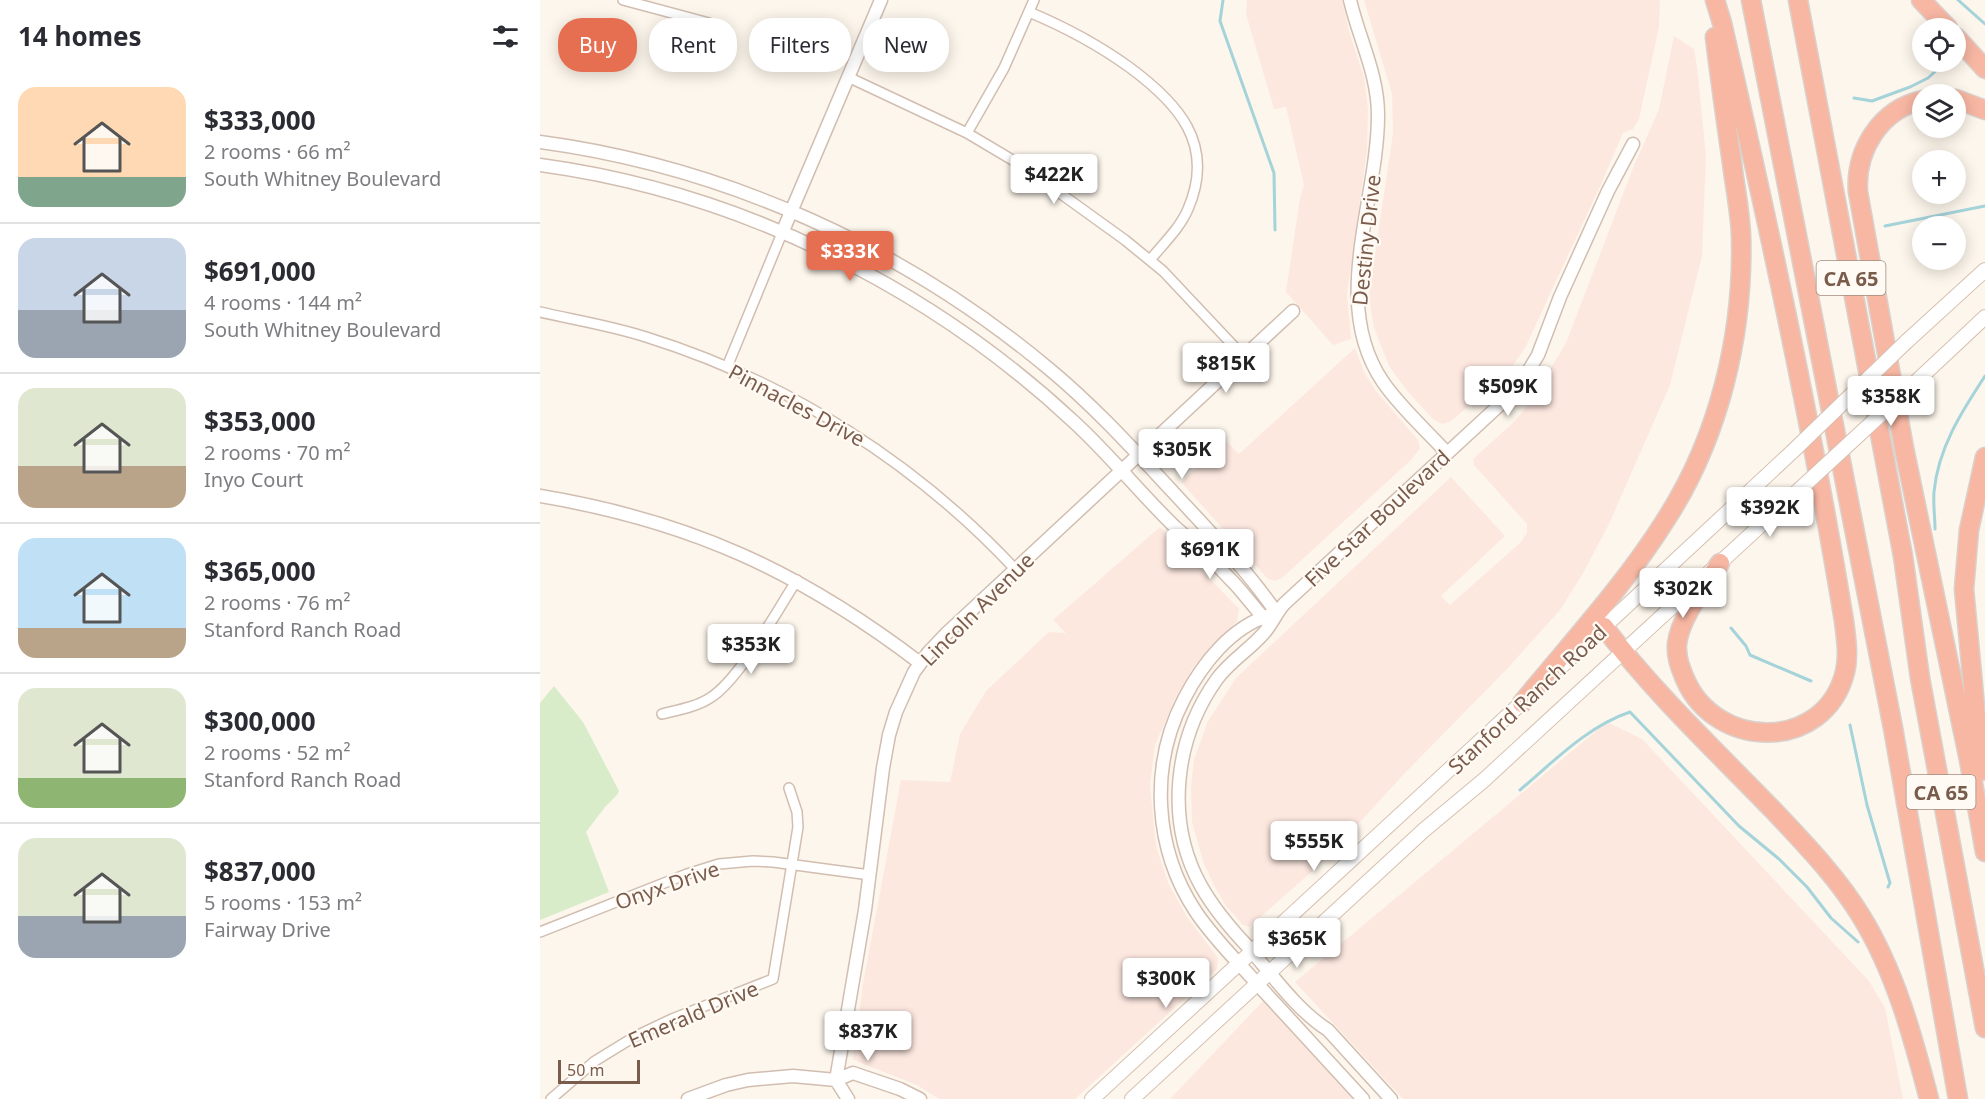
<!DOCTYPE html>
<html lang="en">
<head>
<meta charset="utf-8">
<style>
  :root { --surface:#fff; --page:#f7f7f7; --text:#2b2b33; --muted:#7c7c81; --line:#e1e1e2; --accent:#e76f51 }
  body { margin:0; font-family:"Noto Sans",sans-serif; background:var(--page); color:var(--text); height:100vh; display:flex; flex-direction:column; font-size:22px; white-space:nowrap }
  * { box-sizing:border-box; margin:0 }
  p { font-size:20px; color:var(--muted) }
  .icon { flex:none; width:33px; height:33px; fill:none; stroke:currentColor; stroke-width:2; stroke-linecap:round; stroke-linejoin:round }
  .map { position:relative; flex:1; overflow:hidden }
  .details { display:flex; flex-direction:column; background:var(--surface); width:540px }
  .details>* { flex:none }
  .hud { position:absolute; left:18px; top:18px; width:570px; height:54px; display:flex; gap:12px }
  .controls { position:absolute; left:1372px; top:18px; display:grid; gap:12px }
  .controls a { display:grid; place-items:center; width:54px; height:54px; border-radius:50%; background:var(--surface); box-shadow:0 3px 15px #0003; font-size:30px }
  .scale { position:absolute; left:18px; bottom:15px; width:82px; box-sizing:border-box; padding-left:6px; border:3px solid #7a5c4d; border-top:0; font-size:16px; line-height:21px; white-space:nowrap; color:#7a5c4d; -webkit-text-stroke:4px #fffaf3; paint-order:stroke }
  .price { position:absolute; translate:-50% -51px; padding:0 14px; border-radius:6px; background:#fff; color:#222; font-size:20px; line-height:39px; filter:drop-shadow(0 2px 3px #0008) }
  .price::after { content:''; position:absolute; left:50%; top:36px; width:18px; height:14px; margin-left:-9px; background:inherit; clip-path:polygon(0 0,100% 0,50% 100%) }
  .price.current { background:var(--accent); color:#fff }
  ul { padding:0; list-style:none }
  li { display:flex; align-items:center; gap:18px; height:150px; padding:0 18px }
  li+li { border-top:2px solid var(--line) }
  li span { display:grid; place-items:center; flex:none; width:168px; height:120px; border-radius:18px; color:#555 }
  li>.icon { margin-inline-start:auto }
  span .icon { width:72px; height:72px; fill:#fffc; stroke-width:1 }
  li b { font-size:26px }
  h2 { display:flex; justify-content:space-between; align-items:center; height:72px; padding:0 18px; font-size:26px }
  .tag { padding:0 21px; border-radius:24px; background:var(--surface); box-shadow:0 3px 15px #0003; font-size:21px; line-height:54px }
  .tag.current { background:var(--accent); color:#fff }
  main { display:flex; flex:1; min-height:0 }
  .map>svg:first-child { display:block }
</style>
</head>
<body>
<main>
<section class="details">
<h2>14 homes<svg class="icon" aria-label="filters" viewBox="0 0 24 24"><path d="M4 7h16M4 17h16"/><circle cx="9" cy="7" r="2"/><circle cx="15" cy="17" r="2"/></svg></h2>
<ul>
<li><span style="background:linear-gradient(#ffd9b3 75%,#7fa58c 0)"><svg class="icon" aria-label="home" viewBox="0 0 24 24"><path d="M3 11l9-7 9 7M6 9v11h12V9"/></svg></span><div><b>$333,000</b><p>2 rooms · 66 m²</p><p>South Whitney Boulevard</p></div></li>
<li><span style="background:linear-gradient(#c9d6e8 60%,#9aa5b1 0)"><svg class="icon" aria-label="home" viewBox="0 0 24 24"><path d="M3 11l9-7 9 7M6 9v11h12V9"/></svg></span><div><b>$691,000</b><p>4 rooms · 144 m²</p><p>South Whitney Boulevard</p></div></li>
<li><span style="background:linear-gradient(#dfe7d0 65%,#b9a48a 0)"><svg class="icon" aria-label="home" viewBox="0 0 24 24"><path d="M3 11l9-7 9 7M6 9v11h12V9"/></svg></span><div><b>$353,000</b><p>2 rooms · 70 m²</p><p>Inyo Court</p></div></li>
<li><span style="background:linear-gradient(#bfe0f5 75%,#b9a48a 0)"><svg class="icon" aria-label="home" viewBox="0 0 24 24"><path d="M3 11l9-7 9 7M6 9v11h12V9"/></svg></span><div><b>$365,000</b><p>2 rooms · 76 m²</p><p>Stanford Ranch Road</p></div></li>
<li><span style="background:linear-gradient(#dfe7d0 75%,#8fb573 0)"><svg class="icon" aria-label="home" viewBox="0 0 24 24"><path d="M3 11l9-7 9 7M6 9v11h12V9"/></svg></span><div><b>$300,000</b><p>2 rooms · 52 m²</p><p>Stanford Ranch Road</p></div></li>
<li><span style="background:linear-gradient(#dfe7d0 65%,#9aa5b1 0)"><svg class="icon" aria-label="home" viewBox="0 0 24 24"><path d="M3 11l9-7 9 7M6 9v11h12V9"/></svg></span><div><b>$837,000</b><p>5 rooms · 153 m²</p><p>Fairway Drive</p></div></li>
</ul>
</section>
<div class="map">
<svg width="1445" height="1099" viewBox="0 0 1445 1099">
  <rect width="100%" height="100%" fill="#fdf6ec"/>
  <path fill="#fde8e0" d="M 707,0 L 802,0 L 809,31 L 824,77 L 828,109 L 827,151 L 807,294 L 811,339 L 793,345 L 746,292 L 760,198 L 764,185 L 746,107 L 734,109 L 706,14 Z
    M 824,0 L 1120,0 L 1119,27 L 1099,119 L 1093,129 L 1083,133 L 1062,182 L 985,348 L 967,374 L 910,422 L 902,424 L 893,419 L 868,392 L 849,366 L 834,328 L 829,296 L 853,133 L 852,94 Z
    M 1134,36 L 1154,49 L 1157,66 L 1166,156 L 1162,256 L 1130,385 L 1069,524 L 1042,575 L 1020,610 L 967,669 L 864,774 L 786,859 L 709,927 L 703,925 L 686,906 L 675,887 L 664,864 L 652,822 L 651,786 L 654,760 L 667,723 L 696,678 L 911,477 L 965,536 L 901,596 L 910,605 L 980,543 L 987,533 L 987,524 L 934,465 L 933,459 L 973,423 L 990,403 L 1026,343 L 1093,168 L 1119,109 Z
    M 815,348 L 824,372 L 836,391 L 878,440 L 880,448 L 871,460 L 742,578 L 735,581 L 728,579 L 641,482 L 686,441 L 699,454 Z
    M 620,527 L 699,609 L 697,621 L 654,666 L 636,697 L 615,745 L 610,785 L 616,846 L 629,885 L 647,917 L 678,958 L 677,969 L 535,1099 L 399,1099 L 377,1085 L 321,1063 L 313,1059 L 323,984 L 361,780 L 410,782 L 420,734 L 446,691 L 509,632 L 526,633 L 513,620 Z
    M 1067,722 L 1102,739 L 1329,981 L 1345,1008 L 1363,1099 L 863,1099 L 755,982 Z
    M 725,999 L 817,1099 L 630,1099 Z"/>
  <path fill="#d8ecc9" d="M 14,686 L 43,722 L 79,791 L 77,795 L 65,807 L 46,832 L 69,892 L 0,920 L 0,703 Z"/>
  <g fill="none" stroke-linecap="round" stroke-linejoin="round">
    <path stroke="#a5d3da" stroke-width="3" d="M 683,0 L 680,21 L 734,173 L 735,230
      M 1418,0 L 1445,24
      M 1314,98 L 1332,101 L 1370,87 L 1388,78 L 1401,66
      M 1345,226 L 1445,206
      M 1395,529 C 1395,517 1393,504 1394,492 C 1398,448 1422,411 1445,376
      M 1191,628 L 1206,646 L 1210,655 L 1271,681
      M 1310,725 L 1327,805 L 1350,883 L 1348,887
      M 980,790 C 1014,761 1048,726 1090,712 L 1199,826 L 1239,859 L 1267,887 L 1291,918 L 1318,942"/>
    <defs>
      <path id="minor" d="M 83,0 L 169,23
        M 489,12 C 525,27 557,44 589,67 C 638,103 676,144 648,209 C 640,228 623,244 610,260
        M 308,77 L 427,133 L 481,165 L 585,240 L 623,271 L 704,357
        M 427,133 L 464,68 L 494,0
        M 0,312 C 35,320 72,326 106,337 C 247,381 375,462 475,569
        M 187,367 L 242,233
        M 122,714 C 138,710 156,707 170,698 C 200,679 236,612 257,580
        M 0,932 L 147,874 L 179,864 L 213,861 L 233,862 L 330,875
        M 11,1099 L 55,1061 L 94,1037 L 132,1019 L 233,979 L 258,827 L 257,812 L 249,788"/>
      <path id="tertiary" d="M 810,0 C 819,39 838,74 838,115 C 838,202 789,303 843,382 C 860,407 887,431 907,453
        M 0,142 C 186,167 364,248 508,368 C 553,405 593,449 633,492 C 669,531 706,569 736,612
        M 0,165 C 199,192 388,286 534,422 C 570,455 600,493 635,527 C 645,536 656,544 666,553 C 675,563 684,573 694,583 C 706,596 717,611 729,624
        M 242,233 L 341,0
        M 0,496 C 150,521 259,571 380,663
        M 730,615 C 691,627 662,664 644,699 C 609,766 614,849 656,912 C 674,939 699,963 721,988 C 755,1025 789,1062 823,1099
        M 296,1080 L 325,910 L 343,768 L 349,735 L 356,712 L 374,672 L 388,653 L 407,633 L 753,311
        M 296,1080 L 308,1099
        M 148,1099 L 186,1085 L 208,1080 L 253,1076 L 296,1080 L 313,1073 L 360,1089 L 380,1099
        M 851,1099 L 788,1030 C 758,1011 732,975 709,948 C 691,929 674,909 661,886 C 625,821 634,739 677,679 C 690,661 709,650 723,634 C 731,626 736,613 744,604 L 966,399 L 989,370 L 998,355 L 1020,297 L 1068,191 L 1093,144"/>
      <path id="secondary" d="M 1366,342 L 1445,270
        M 1363,394 L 1445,317
        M 1021,667 L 1252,452
        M 552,1099 L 989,696
        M 592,1099 L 819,890 L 884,830 L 944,780 L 1259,490"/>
      <path id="motorway" d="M 1175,0 L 1182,23 C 1228,222 1271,420 1304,621 C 1306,637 1309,656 1305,672 C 1285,752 1176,751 1145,679 C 1140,667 1136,657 1137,644 C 1140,617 1166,585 1180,563
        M 1211,0 L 1353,728 L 1418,1099
        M 1258,0 L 1363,556 L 1380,678 L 1445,1028
        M 1381,0 L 1408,28
        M 1416,37 L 1445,69
        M 1416,99 L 1445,110
        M 1383,100 C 1340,109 1315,151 1318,192 L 1364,448 L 1429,760 L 1445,852
        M 1064,627 C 1115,694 1176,751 1234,811 C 1265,844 1297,877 1321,916 C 1355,971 1373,1037 1389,1099
        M 982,703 C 1031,643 1084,586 1125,521 C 1179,438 1204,334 1201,235 C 1200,211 1195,187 1192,163 C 1186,121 1180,79 1175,37
        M 1441,771 L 1424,589 L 1429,530 L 1445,457"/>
    </defs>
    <use href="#minor" stroke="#d1beb0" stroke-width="12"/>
    <use href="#tertiary" stroke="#d1beb0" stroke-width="15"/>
    <use href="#secondary" stroke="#d6c0b0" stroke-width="16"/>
    <use href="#motorway" stroke="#dad1cd" stroke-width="21"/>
    <use href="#minor" stroke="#fff" stroke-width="9"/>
    <use href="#tertiary" stroke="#fff" stroke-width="12"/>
    <use href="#secondary" stroke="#fff" stroke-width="14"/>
    <use href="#motorway" stroke="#f7b7a3" stroke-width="18"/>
    <defs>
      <path id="secondary-bridge" d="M 1252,452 L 1366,342
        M 1259,490 L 1363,394"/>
    </defs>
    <use href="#secondary-bridge" stroke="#d6c0b0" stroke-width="16" stroke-linecap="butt"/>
    <use href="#secondary-bridge" stroke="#fff" stroke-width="14"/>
  </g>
  <g text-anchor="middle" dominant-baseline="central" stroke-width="4.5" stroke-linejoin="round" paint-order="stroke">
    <g fill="#fffaf3" stroke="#a28b7f" stroke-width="1.5">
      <rect x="1276.5" y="261" width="69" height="34" rx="4.5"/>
      <rect x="1366.5" y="775" width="69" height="34" rx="4.5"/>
    </g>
    <g font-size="20" font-weight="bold" fill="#7a5c4d">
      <text x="1311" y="278">CA 65</text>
      <text x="1401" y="792">CA 65</text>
    </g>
    <g font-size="21" fill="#7a5c4d" stroke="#fffaf3">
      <text transform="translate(826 240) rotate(-84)">Destiny Drive</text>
      <text transform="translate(257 405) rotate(28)">Pinnacles Drive</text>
      <text transform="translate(837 518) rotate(-43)">Five Star Boulevard</text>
      <text transform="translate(437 609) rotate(-45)">Lincoln Avenue</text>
      <text transform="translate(987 699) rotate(-43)">Stanford Ranch Road</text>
      <text transform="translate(127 885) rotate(-19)">Onyx Drive</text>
      <text transform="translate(153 1014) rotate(-23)">Emerald Drive</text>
    </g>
  </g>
</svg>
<div class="controls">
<a><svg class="icon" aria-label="locate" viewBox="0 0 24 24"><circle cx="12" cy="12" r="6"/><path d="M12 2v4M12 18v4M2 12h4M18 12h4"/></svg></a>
<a><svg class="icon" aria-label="layers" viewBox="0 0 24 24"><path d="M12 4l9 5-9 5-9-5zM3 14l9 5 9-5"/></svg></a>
<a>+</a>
<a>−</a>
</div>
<div class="scale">50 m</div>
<b class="price" style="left:514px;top:205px">$422K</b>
<b class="price current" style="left:310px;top:282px">$333K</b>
<b class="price" style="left:686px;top:394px">$815K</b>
<b class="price" style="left:968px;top:417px">$509K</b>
<b class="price" style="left:1351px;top:427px">$358K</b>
<b class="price" style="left:642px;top:480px">$305K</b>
<b class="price" style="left:1230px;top:538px">$392K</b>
<b class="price" style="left:670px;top:580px">$691K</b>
<b class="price" style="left:1143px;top:619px">$302K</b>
<b class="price" style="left:211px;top:675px">$353K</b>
<b class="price" style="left:774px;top:872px">$555K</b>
<b class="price" style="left:757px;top:969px">$365K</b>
<b class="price" style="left:626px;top:1009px">$300K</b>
<b class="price" style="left:328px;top:1062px">$837K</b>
<div class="hud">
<a class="tag current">Buy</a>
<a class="tag">Rent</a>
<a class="tag">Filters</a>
<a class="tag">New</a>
</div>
</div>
</main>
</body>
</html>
